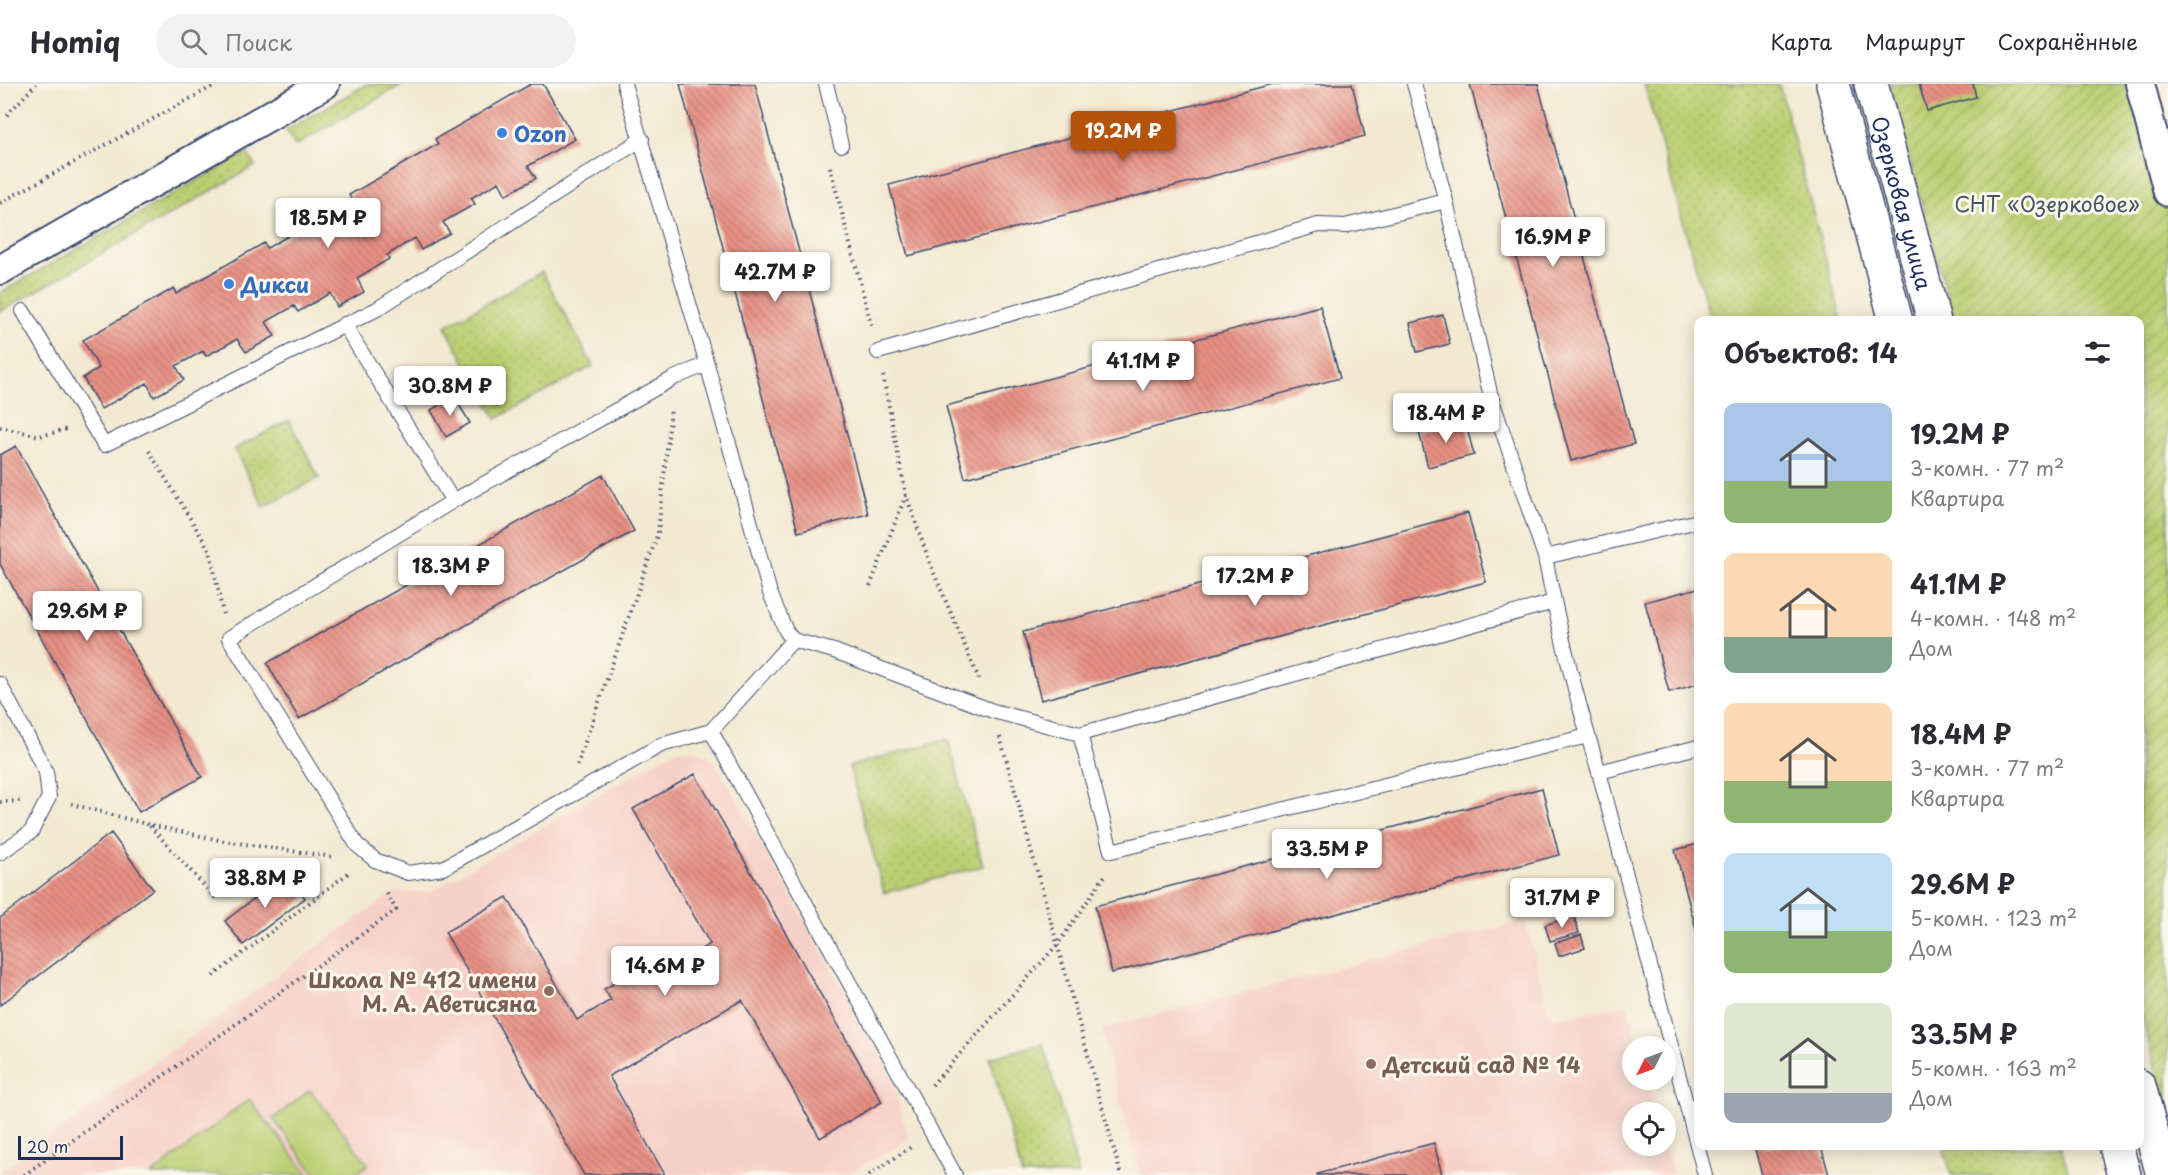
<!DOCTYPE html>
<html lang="ru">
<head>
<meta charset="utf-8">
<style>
  :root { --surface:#fff; --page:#f2f2f3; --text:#2b2b33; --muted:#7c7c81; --line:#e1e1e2; --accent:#b45309 }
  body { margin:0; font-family:"Playpen Sans",sans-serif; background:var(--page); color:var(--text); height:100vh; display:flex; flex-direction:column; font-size:22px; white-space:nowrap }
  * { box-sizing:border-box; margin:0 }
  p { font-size:20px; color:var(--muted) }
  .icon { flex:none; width:33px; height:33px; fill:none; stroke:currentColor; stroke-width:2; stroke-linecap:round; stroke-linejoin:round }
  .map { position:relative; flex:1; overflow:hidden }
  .drawer { position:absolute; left:1694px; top:232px; width:450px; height:834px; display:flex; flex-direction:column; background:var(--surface); border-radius:12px; box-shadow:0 3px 15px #0003 }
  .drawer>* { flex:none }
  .needle { width:39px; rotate:228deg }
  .tools { position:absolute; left:1622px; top:952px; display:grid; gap:12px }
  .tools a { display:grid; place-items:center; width:54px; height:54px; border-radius:50%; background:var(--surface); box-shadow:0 3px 15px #0003; font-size:30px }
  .scale { position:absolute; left:18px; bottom:15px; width:105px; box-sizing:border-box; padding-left:6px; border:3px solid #1b2f5e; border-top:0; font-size:16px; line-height:21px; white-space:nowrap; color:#1b2f5e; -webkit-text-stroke:4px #fbf7ec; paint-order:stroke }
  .price { position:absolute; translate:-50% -51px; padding:0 14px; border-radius:6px; background:#fff; color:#222; font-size:20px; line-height:39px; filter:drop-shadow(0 2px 3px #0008) }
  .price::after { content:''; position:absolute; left:50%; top:36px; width:18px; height:14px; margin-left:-9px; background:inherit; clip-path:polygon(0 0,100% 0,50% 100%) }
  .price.active { background:var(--accent); color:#fff }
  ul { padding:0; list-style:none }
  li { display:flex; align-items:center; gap:18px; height:150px; padding:0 30px }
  li span { display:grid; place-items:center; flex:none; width:168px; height:120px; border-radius:12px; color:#555 }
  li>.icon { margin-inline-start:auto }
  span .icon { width:72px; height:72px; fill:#fffc; stroke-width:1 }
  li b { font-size:26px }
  h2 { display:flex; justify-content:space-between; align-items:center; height:72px; padding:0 30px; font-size:26px }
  header { display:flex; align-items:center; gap:36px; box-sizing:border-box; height:84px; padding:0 30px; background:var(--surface); border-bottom:2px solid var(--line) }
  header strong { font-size:28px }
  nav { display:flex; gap:33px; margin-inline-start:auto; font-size:21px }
  .search { width:420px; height:54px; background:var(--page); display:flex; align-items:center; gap:15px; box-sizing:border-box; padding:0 21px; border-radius:33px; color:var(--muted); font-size:22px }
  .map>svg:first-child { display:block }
</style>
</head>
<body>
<header>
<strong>Homiq</strong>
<div class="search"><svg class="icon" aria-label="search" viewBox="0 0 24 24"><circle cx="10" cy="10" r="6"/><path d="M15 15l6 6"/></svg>Поиск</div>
<nav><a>Карта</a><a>Маршрут</a><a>Сохранённые</a></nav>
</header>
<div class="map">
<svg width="2168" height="1091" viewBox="0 0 2168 1091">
  <defs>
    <pattern id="grass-dots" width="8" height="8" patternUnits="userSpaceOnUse" patternTransform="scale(1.5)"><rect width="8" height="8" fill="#bbce71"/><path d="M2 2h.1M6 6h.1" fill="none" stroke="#a0b164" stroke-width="1.8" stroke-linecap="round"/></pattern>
    <pattern id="garden-furrows" width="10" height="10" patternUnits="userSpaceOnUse" patternTransform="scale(1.5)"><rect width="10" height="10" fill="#bbce71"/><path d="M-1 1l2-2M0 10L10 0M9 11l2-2" fill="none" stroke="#a0b164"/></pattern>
    <pattern id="building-back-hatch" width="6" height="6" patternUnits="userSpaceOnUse" patternTransform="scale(1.5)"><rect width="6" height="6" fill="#e89083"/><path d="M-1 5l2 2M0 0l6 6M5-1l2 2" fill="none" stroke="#bb766e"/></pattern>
  </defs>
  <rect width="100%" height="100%" fill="#fbf7ec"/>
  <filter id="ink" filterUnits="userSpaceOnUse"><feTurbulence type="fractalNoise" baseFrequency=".0167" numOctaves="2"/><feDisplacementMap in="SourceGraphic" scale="12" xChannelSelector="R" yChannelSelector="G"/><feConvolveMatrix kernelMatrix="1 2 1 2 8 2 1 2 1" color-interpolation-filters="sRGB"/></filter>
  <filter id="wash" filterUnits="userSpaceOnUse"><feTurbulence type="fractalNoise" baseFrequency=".008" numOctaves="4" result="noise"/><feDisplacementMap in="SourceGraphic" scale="24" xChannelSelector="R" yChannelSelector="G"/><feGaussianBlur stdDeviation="1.35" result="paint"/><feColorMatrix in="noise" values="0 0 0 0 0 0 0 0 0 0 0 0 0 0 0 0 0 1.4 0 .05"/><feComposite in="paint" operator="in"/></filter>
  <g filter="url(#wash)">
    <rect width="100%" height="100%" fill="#f3e9d1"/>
    <path fill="#f7d1c8" d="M 681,665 L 700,667 L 714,676 L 893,993 L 901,1032 L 910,1055 L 845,1091 L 0,1091 L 0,1088 L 388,813 L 396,808 L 430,808 L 672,668 Z
      M 1525,837 L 1551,935 L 1628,921 L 1639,963 L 1632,963 L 1632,996 L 1648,996 L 1657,1029 L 1632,1029 L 1632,1062 L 1665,1061 L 1673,1091 L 1140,1091 L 1101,945 Z"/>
    <path fill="url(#grass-dots)" stroke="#6b7e68" stroke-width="1.5" d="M 367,0 L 403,0 L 295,62 L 286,46 Z
      M 1644,0 L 1779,0 L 1842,237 L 1711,237 Z
      M 247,68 L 255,82 L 0,228 L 0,209 Z
      M 542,188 L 593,282 L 496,335 L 445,242 Z
      M 289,336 L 319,394 L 264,423 L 234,365 Z
      M 948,655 L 983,782 L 884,809 L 849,682 Z
      M 1043,959 L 1079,1091 L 1022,1091 L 990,974 Z
      M 1943,1062 L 2061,1062 L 2069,1091 L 1951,1091 Z"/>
    <path fill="url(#garden-furrows)" stroke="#6b7e68" stroke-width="1.5" d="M 1889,0 L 2152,0 L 2168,59 L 2168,1029 L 2139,922 L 2139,237 L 1954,237 Z"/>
    <path fill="#bbce71" stroke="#6b7e68" stroke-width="1.5" d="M 310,1006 L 368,1080 L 354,1091 L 316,1091 L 273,1035 Z
      M 249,1015 L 309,1091 L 151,1091 Z"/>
    <g id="blocks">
      <path fill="url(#building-back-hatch)" d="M 531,0 L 543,0 L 575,55 L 528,82 L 536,94 L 506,111 L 499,98 L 471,114 L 475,120 L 443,138 L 450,149 L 421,166 L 415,154 L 387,171 L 389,175 L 357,194 L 364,208 L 337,223 L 330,209 L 298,228 L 294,222 L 266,238 L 275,252 L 246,268 L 237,255 L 206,272 L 203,267 L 176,282 L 184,296 L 154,313 L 147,299 L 101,325 L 83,294 L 99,284 L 83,256 L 174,204 L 176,210 L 264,159 L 267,164 L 352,116 L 349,111 L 438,60 L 435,55 Z
        M 680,0 L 755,0 L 868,430 L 798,448 Z
        M 1273,0 L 1352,0 L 1365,52 L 908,172 L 889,101 Z
        M 1470,0 L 1538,0 L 1634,360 L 1571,377 Z
        M 1919,0 L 1973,0 L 1976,13 L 1927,27 Z
        M 1320,222 L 1340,294 L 965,394 L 946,322 Z
        M 1443,231 L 1450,260 L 1417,268 L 1410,239 Z
        M 454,312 L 470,339 L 446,353 L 431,326 Z
        M 1465,336 L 1474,371 L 1428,383 L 1419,348 Z
        M 16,362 L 202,693 L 139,728 L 0,480 L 0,371 Z
        M 603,391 L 634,447 L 299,635 L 267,579 Z
        M 1468,429 L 1486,498 L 1041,616 L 1023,548 Z
        M 1698,504 L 1698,600 L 1669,608 L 1645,518 Z
        M 695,690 L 882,1018 L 820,1054 L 742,916 L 609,992 L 665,1091 L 584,1091 L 445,848 L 507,813 L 577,936 L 611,916 L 604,905 L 671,867 L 678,879 L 710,860 L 633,725 Z
        M 1542,704 L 1559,771 L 1112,889 L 1095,822 Z
        M 111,749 L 153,805 L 0,921 L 0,834 Z
        M 1698,760 L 1698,849 L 1697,849 L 1675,766 Z
        M 287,789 L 305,814 L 243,861 L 225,837 Z
        M 1574,832 L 1579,849 L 1550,857 L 1545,841 Z
        M 1581,851 L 1585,864 L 1559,872 L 1555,859 Z
        M 1434,1059 L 1442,1091 L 1317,1091 L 1317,1090 Z
        M 1754,1062 L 1821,1062 L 1829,1091 L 1762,1091 Z"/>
    </g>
  </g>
  <g filter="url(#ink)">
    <use href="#blocks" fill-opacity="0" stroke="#3b4b6f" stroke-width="1.5"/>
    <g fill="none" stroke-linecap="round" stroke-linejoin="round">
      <defs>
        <path id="service" d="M 624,0 L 707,280 L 770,509 L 786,547 L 793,556 L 711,647 L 955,1091
          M 826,0 L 841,61
          M 1414,0 L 1446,117
          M 23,227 L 104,361 L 377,225 L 642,55
          M 344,240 L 453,417
          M 878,268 L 1318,141 L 1345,142 L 1446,117 L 1491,313 L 1545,473
          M 707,280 L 674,294 L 453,417 L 229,554 L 357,761 L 375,776 L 408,789 L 443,784 L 661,661 L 711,647
          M 1698,437 L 1545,473 C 1559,545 1577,618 1599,688 L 1698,663
          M 1554,518 L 1080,650 L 1111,767 L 1588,652
          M 793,556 L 834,567 L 993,627 L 1080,650
          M 0,600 L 46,688 L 49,713 L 31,748 L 0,769
          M 1599,688 L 1705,1091"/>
        <path id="minor" d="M 2140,0 L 2168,108
          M 0,186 L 325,0"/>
        <g id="tertiary">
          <path d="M 1833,0 L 1896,237"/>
          <path id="s1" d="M 1871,0 L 1934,237"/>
          <path d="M 2139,1002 L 2163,1091"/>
          <path d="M 2116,1062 L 2124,1091"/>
        </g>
      </defs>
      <use href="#service" stroke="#3b4b6f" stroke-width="16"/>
      <use href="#minor" stroke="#3b4b6f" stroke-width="32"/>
      <use href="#tertiary" stroke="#3b4b6f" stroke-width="36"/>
      <path stroke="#3b4b6f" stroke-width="4" stroke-dasharray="1.5 4.5" stroke-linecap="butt" d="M 7,31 L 36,0
        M 830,83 L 872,244
        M 0,119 L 217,0
        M 883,292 L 906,411 L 931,482 L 979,595
        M 0,343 L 40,352 L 67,345
        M 149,367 L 210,467 L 223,530
        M 870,502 L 906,411
        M 1000,653 L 1121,1091
        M 577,681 L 658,449 L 671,325
        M 0,718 L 20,717
        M 71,720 L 150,741 L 224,757 L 334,773
        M 150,742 L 218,817
        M 213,892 L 351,787
        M 932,1001 L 1058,860 L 1106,790
        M 24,1091 L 396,826 L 385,806
        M 869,1091 L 911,1063"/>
      <use href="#service" stroke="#fff" stroke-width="14"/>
      <use href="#minor" stroke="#fff" stroke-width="28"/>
      <use href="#tertiary" stroke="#fff" stroke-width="33"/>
    </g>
  </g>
  <g fill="#3f7fe0" stroke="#fbf7ec" stroke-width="2">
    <circle cx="502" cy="49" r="6"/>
    <circle cx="229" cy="200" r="6"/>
  </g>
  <g fill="#8d6e63" stroke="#fbf7ec" stroke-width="2">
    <circle cx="549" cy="907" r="6"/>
    <circle cx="1371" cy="980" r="6"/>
  </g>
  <g text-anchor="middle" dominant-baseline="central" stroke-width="6" stroke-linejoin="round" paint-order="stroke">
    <g font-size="21" font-weight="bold" fill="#366cbe" stroke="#fbf7ec" text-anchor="start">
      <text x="514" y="49">Ozon</text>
      <text x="241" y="200">Дикси</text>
    </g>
    <g font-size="21" fill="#1b2f5e" stroke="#fbf7ec">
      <text stroke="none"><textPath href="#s1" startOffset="123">Озерковая улица</textPath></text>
    </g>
    <g font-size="21" fill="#435763" stroke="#fbf7ec">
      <text x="2047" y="119">СНТ «Озерковое»</text>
    </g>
    <g font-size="21" font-weight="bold" fill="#785e54" stroke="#fbf7ec" text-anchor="end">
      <text x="537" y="895">Школа № 412 имени<tspan x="537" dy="24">М. А. Аветисяна</tspan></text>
      <text x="1383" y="980" text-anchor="start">Детский сад № 14</text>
    </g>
  </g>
</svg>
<div class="tools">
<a><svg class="needle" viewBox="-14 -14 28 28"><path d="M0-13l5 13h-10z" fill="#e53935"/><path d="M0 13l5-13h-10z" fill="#7c7c81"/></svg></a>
<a><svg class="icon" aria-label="locate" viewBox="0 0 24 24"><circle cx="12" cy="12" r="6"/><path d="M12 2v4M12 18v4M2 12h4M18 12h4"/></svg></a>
</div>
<div class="scale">20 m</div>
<b class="price active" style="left:1123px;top:78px">19.2M ₽</b>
<b class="price" style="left:328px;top:165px">18.5M ₽</b>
<b class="price" style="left:1553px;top:184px">16.9M ₽</b>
<b class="price" style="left:775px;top:219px">42.7M ₽</b>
<b class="price" style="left:1143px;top:308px">41.1M ₽</b>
<b class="price" style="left:450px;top:333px">30.8M ₽</b>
<b class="price" style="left:1446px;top:360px">18.4M ₽</b>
<b class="price" style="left:451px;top:513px">18.3M ₽</b>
<b class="price" style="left:1255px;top:523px">17.2M ₽</b>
<b class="price" style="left:87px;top:558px">29.6M ₽</b>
<b class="price" style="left:1327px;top:796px">33.5M ₽</b>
<b class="price" style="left:265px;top:825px">38.8M ₽</b>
<b class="price" style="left:1562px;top:845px">31.7M ₽</b>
<b class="price" style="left:665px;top:913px">14.6M ₽</b>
<section class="drawer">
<h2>Объектов: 14<svg class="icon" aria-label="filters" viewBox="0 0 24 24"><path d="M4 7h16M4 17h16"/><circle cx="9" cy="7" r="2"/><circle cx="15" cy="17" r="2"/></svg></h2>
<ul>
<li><span style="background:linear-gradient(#a9c7e8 65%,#8fb573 0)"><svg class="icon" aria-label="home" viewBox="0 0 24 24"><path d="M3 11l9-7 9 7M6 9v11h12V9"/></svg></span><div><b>19.2M ₽</b><p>3-комн. · 77 m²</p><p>Квартира</p></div></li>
<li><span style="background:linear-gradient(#ffd9b3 70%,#7fa58c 0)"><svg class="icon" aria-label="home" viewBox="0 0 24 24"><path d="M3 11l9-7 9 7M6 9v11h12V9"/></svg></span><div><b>41.1M ₽</b><p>4-комн. · 148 m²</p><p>Дом</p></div></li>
<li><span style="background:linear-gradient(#ffd9b3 65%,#8fb573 0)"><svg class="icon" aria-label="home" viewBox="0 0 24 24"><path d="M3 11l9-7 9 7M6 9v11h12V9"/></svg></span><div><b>18.4M ₽</b><p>3-комн. · 77 m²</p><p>Квартира</p></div></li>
<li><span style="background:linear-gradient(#bfe0f5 65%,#8fb573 0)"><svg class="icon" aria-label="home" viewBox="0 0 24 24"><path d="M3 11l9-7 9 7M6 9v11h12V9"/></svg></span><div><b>29.6M ₽</b><p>5-комн. · 123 m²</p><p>Дом</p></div></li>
<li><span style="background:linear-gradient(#dfe7d0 75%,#9aa5b1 0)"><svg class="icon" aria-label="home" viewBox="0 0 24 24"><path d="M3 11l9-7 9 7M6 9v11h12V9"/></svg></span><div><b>33.5M ₽</b><p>5-комн. · 163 m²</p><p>Дом</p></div></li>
</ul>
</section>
</div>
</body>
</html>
